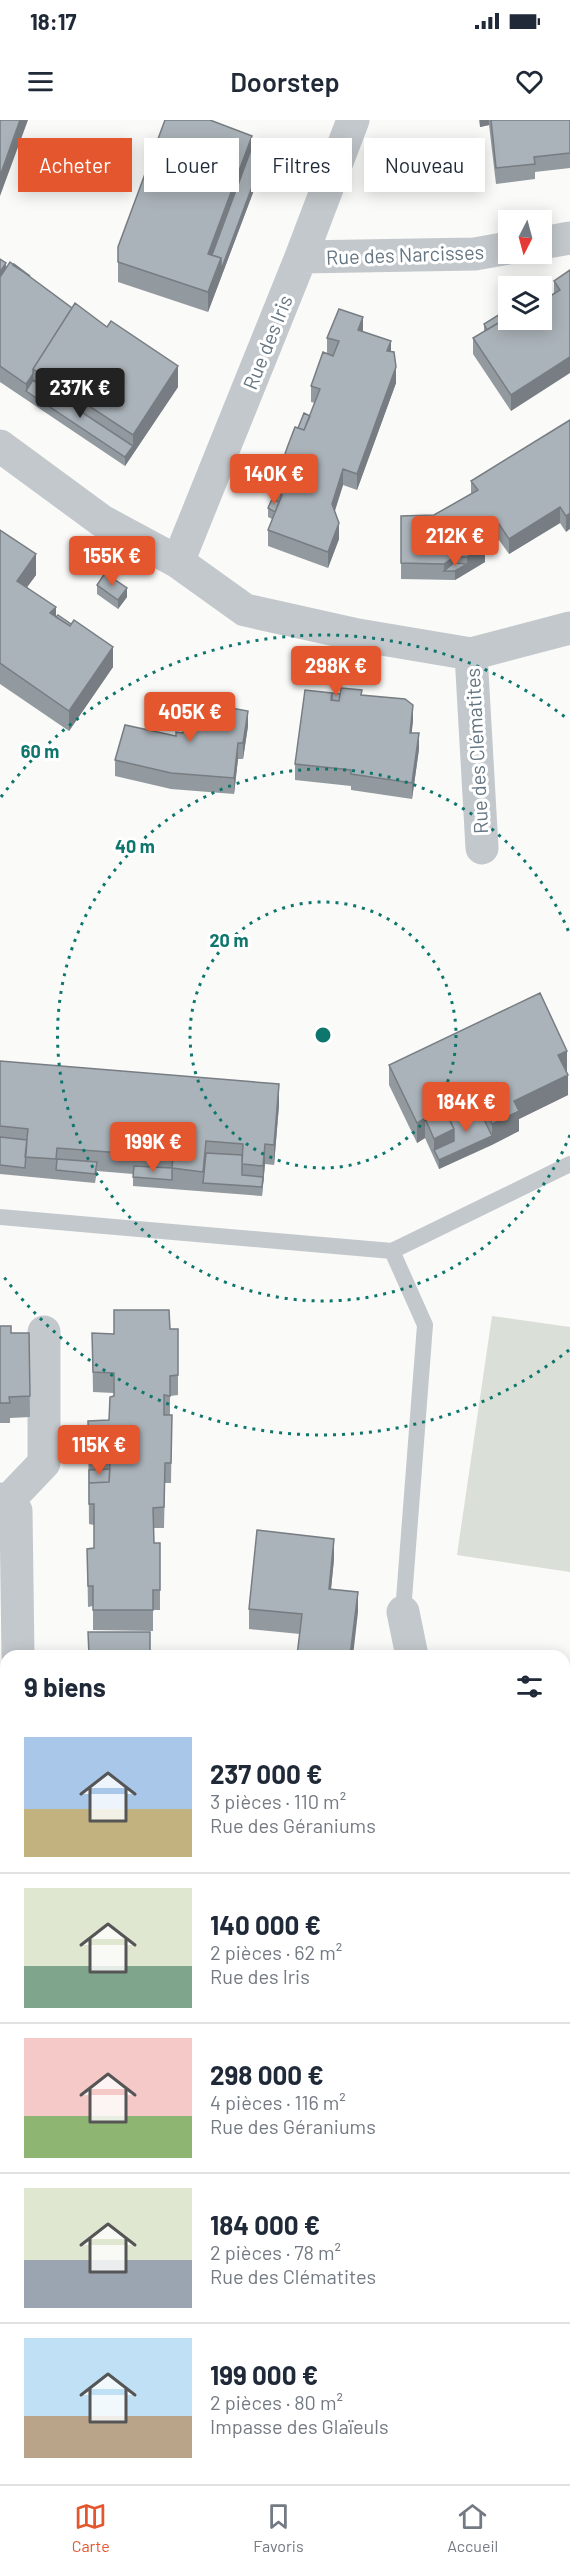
<!DOCTYPE html>
<html lang="fr">
<head>
<meta charset="utf-8">
<style>
  :root { --surface:#fff; --page:#f2f2f3; --text:#1f2937; --muted:#747a83; --line:#e0e1e3; --accent:#e4572e }
  body { margin:0; font-family:Barlow,sans-serif; background:var(--page); color:var(--text); height:100vh; display:flex; flex-direction:column; font-size:22px; white-space:nowrap }
  * { box-sizing:border-box; margin:0 }
  p { font-size:20px; color:var(--muted) }
  .icon { flex:none; width:33px; height:33px; fill:none; stroke:currentColor; stroke-width:2; stroke-linecap:round; stroke-linejoin:round }
  .map { position:relative; flex:1; overflow:hidden }
  .drawer { position:absolute; left:0px; top:1530px; width:570px; height:834px; display:flex; flex-direction:column; background:var(--surface); border-radius:18px 18px 0 0; box-shadow:0 3px 15px #0003 }
  .drawer>* { flex:none }
  .banner { position:absolute; left:18px; top:18px; width:534px; height:54px; display:flex; gap:12px }
  .needle { width:39px; rotate:186deg }
  .controls { position:absolute; left:498px; top:90px; display:grid; gap:12px }
  .controls a { display:grid; place-items:center; width:54px; height:54px; border-radius:0px; background:var(--surface); box-shadow:0 3px 15px #0003; font-size:30px }
  .price { position:absolute; translate:-50% -51px; padding:0 14px; border-radius:6px; background:var(--accent); color:#fff; font-size:20px; line-height:39px; filter:drop-shadow(0 2px 3px #0008) }
  .price::after { content:''; position:absolute; left:50%; top:36px; width:18px; height:14px; margin-left:-9px; background:inherit; clip-path:polygon(0 0,100% 0,50% 100%) }
  .price.active { background:#222; color:#fff }
  ul { padding:0; list-style:none }
  li { display:flex; align-items:center; gap:18px; height:150px; padding:0 24px }
  li+li { border-top:2px solid var(--line) }
  li span { display:grid; place-items:center; flex:none; width:168px; height:120px; border-radius:0px; color:#555 }
  li>.icon { margin-inline-start:auto }
  span .icon { width:72px; height:72px; fill:#fffc; stroke-width:1 }
  li b { font-size:26px }
  h2 { display:flex; justify-content:space-between; align-items:center; height:72px; padding:0 24px; font-size:26px }
  .chip { padding:0 21px; border-radius:0px; background:var(--surface); box-shadow:0 3px 15px #0003; font-size:21px; line-height:54px }
  .chip.active { background:var(--accent); color:#fff }
  .status { display:flex; justify-content:space-between; align-items:center; height:42px; padding:0 30px; background:var(--surface); direction:ltr }
  .status svg { height:16px; fill:currentColor }
  header { display:flex; justify-content:space-between; align-items:center; height:78px; padding:0 24px; background:var(--surface); font-size:27px; font-weight:600 }
  .menu { display:flex; justify-content:space-around; align-items:center; height:84px; border-top:2px solid var(--line); background:var(--surface); font-size:16px; color:var(--muted) }
  .menu a { display:grid; justify-items:center; gap:3px }
  .menu .active { color:var(--accent) }
  .map>svg:first-child { display:block }
</style>
</head>
<body>
<div class="status"><b>18:17</b><svg viewBox="0 0 49 12"><path d="M0 12V9h3v3zM5 12V6h3v6zM10 12V3h3v9zM15 12V0h3v12zM26 1h20v11H26zM47 4h2v5h-2z"/></svg></div>
<header><svg class="icon" aria-label="menu" viewBox="0 0 24 24"><path d="M4 6h16M4 12h16M4 18h16"/></svg>Doorstep<svg class="icon" aria-label="heart" viewBox="0 0 24 24"><path d="M12 20l-8-8c-3-5 5-10 8-4 3-6 11-1 8 4z"/></svg></header>
<div class="map">
<svg width="570" height="2364" viewBox="0 0 570 2364">
  <rect width="100%" height="100%" fill="#fafaf8"/>
  <path fill="#dadfd7" d="M 492,1196 L 570,1207 L 570,1452 L 457,1435 Z"/>
  <g fill="none" stroke-linecap="round" stroke-linejoin="round">
    <path stroke="#c3c8cc" stroke-width="16" d="M 0,1097 L 392,1131 L 425,1205 L 403,1492
      M 392,1131 L 570,1044
      M 0,1931 L 6,1930
      M 0,2132 L 6,2131"/>
    <path stroke="#c3c8cc" stroke-width="33" d="M 542,123 L 570,118
      M 301,137 L 475,134 L 508,128
      M 0,326 L 102,401 L 178,442 L 245,490 L 358,515 L 471,534 L 570,508
      M 178,442 L 301,137 L 353,0
      M 471,534 L 482,728
      M 0,1379 L 16,1391 L 18,1536
      M 6,1383 L 44,1343 L 44,1212
      M 403,1492 L 412,1536
      M 564,1834 L 570,1840
      M 564,2156 L 570,2150
      M 564,2246 L 570,2246
      M 109,2358 L 109,2364
      M 335,2364 L 342,2358"/>
  </g>
  <path fill="#929a9f" d="M 479,0 L 570,0 L 570,48 L 535,52 L 535,59 L 496,64 L 489,5 L 480,7 Z
    M 252,27 L 265,41 L 208,192 L 118,162 L 118,127 Z
    M 0,139 L 6,148 L 30,157 L 178,267 L 125,346 L 0,262 Z
    M 570,150 L 511,291 L 473,234 L 473,218 L 484,212 L 484,204 L 506,191 L 506,176 L 508,174 L 508,200 L 542,200 L 554,173 L 554,161 Z
    M 363,212 L 391,232 L 396,263 L 357,370 L 343,365 L 335,391 L 339,419 L 328,448 L 268,426 L 268,410 L 272,399 L 268,397 L 268,388 L 272,379 L 272,372 L 298,308 L 310,296 L 315,283 L 311,282 L 311,266 L 327,234 L 327,218 Z
    M 570,300 L 566,412 L 560,403 L 509,434 L 499,420 L 485,429 L 485,442 L 455,460 L 401,459 L 401,396 L 434,395 L 471,374 L 471,361 Z
    M 0,410 L 36,455 L 27,467 L 56,497 L 113,547 L 69,611 L 0,564 Z
    M 97,465 L 127,477 L 118,489 L 97,474 Z
    M 340,574 L 362,575 L 413,601 L 411,613 L 419,629 L 412,679 L 351,670 L 351,666 L 295,660 L 295,644 Z
    M 248,606 L 243,639 L 238,639 L 234,674 L 171,669 L 115,656 L 115,640 L 183,613 Z
    M 0,941 L 279,985 L 274,1045 L 265,1044 L 262,1076 L 133,1066 L 133,1054 L 97,1051 L 95,1063 L 0,1054 Z
    M 389,945 L 567,952 L 568,975 L 519,999 L 519,1011 L 439,1049 L 425,1018 L 417,1023 L 389,965 Z
    M 0,1206 L 11,1213 L 29,1213 L 30,1297 L 10,1298 L 10,1303 L 0,1303 Z
    M 170,1209 L 178,1209 L 178,1275 L 170,1276 L 170,1295 L 172,1295 L 171,1363 L 165,1363 L 164,1408 L 153,1408 L 154,1423 L 160,1423 L 160,1490 L 153,1490 L 153,1511 L 93,1510 L 93,1486 L 88,1487 L 87,1429 L 94,1428 L 94,1405 L 89,1404 L 88,1301 L 109,1300 L 114,1273 L 93,1272 L 92,1213 L 114,1214 Z
    M 334,1439 L 331,1469 L 358,1492 L 300,1514 L 249,1509 L 249,1489 Z
    M 0,1769 L 6,1769 L 6,1864 L 0,1865 Z"/>
  <path fill="#777d82" d="M 20,0 L 28,0 L 0,76 L 0,56 Z
    M 480,0 L 489,0 L 489,5 L 480,7 Z
    M 252,16 L 252,36 L 211,147 L 208,134 Z
    M 265,32 L 265,41 L 208,192 L 208,172 Z
    M 6,143 L 6,164 L 0,173 L 0,152 Z
    M 363,197 L 363,213 L 358,210 Z
    M 391,221 L 391,237 L 387,231 Z
    M 570,237 L 570,253 L 511,291 L 511,275 Z
    M 178,246 L 178,267 L 125,346 L 125,337 L 133,326 L 133,315 Z
    M 396,247 L 396,263 L 357,370 L 357,354 Z
    M 33,254 L 33,269 L 26,271 L 26,280 L 26,264 Z
    M 343,349 L 343,365 L 332,399 L 332,384 Z
    M 560,387 L 560,403 L 509,434 L 509,419 Z
    M 570,393 L 570,409 L 566,412 L 566,396 Z
    M 339,403 L 339,419 L 328,448 L 328,432 Z
    M 499,404 L 499,420 L 485,429 L 485,442 L 455,460 L 455,451 L 467,444 L 467,437 L 484,414 Z
    M 36,434 L 36,455 L 17,481 L 17,461 Z
    M 454,437 L 454,451 L 444,451 L 444,460 L 444,444 Z
    M 127,468 L 127,477 L 118,489 L 118,480 Z
    M 56,487 L 56,507 L 50,493 Z
    M 113,527 L 113,547 L 69,611 L 69,591 Z
    M 413,585 L 413,601 L 410,629 L 410,613 Z
    M 248,591 L 248,606 L 243,639 L 243,623 Z
    M 419,613 L 419,629 L 412,679 L 412,663 Z
    M 238,623 L 238,639 L 234,674 L 234,658 Z
    M 567,931 L 567,952 L 558,935 Z
    M 568,955 L 568,975 L 519,999 L 519,1011 L 492,1025 L 492,1004 L 514,981 Z
    M 279,964 L 279,985 L 274,1045 L 274,1025 Z
    M 478,975 L 478,996 L 449,1010 L 446,991 Z
    M 425,998 L 425,1018 L 417,1023 L 417,1003 Z
    M 454,1009 L 454,1030 L 434,1030 L 434,1019 Z
    M 492,1016 L 492,1025 L 439,1049 L 439,1040 Z
    M 265,1024 L 265,1044 L 262,1076 L 263,1046 Z
    M 334,1419 L 334,1439 L 329,1489 L 329,1469 Z
    M 358,1472 L 358,1492 L 353,1536 L 350,1536 Z
    M 570,1617 L 570,1632 L 564,1637 L 564,1622 Z
    M 570,2003 L 570,2019 L 564,2025 L 564,2009 Z"/>
  <path fill="#aab3b9" stroke="#777d82" stroke-width="1.5" d="M 0,0 L 20,0 L 0,56 Z
    M 165,0 L 210,0 L 252,16 L 208,134 L 221,138 L 208,172 L 118,142 L 118,127 Z
    M 491,0 L 570,0 L 570,33 L 534,37 L 535,44 L 496,48 Z
    M 252,27 L 265,32 L 221,150 L 221,138 L 212,135 Z
    M 0,139 L 6,143 L 0,152 Z
    M 10,142 L 72,188 L 33,249 L 33,254 L 26,264 L 0,246 L 0,157 Z
    M 14,144 L 30,156 L 13,145 Z
    M 570,150 L 570,237 L 511,275 L 473,218 L 508,197 L 508,200 L 542,200 L 542,181 L 560,170 L 554,161 Z
    M 527,163 L 529,166 L 521,166 Z
    M 75,183 L 107,207 L 111,201 L 178,246 L 133,315 L 33,249 Z
    M 339,189 L 363,197 L 358,210 L 391,221 L 387,231 L 394,232 L 396,247 L 357,354 L 343,349 L 332,384 L 339,403 L 328,432 L 268,410 L 282,375 L 272,372 L 287,328 L 295,307 L 304,310 L 320,269 L 311,266 L 323,232 L 333,236 L 339,221 L 327,218 Z
    M 508,189 L 508,197 L 487,210 L 484,204 Z
    M 33,260 L 133,326 L 125,337 L 26,271 Z
    M 304,293 L 310,296 L 304,310 L 298,308 Z
    M 570,300 L 570,393 L 566,396 L 560,387 L 509,419 L 499,404 L 484,414 L 485,427 L 467,437 L 454,437 L 444,444 L 401,443 L 401,396 L 434,395 L 478,370 L 471,361 Z
    M 272,379 L 279,382 L 275,392 L 268,388 Z
    M 0,410 L 36,434 L 17,461 L 56,487 L 50,493 L 70,506 L 74,500 L 113,527 L 69,591 L 0,543 Z
    M 454,443 L 467,444 L 455,451 L 444,451 Z
    M 105,453 L 127,468 L 118,480 L 97,465 Z
    M 58,495 L 71,504 L 70,506 L 56,497 Z
    M 341,568 L 362,570 L 361,575 L 405,579 L 413,585 L 410,613 L 419,613 L 412,663 L 351,654 L 351,650 L 295,644 L 305,570 L 332,573 L 331,580 L 339,581 Z
    M 332,573 L 340,574 L 339,581 L 332,580 Z
    M 187,580 L 248,591 L 243,623 L 238,623 L 234,658 L 171,653 L 115,640 L 125,605 L 176,616 L 176,612 L 183,613 Z
    M 540,873 L 567,931 L 558,935 L 568,955 L 514,981 L 519,991 L 492,1004 L 478,975 L 446,991 L 454,1009 L 434,1019 L 425,998 L 417,1003 L 389,945 Z
    M 0,941 L 279,964 L 274,1025 L 265,1024 L 263,1046 L 242,1044 L 243,1024 L 206,1021 L 203,1052 L 172,1048 L 173,1037 L 57,1028 L 56,1039 L 25,1037 L 28,1009 L 0,1006 Z
    M 478,987 L 492,1016 L 439,1040 L 434,1030 L 454,1021 L 454,1009 L 450,1001 Z
    M 0,1017 L 27,1020 L 25,1048 L 0,1045 Z
    M 206,1033 L 242,1035 L 242,1055 L 263,1057 L 262,1067 L 203,1063 Z
    M 57,1039 L 97,1042 L 95,1054 L 56,1050 Z
    M 134,1046 L 172,1048 L 172,1060 L 133,1057 Z
    M 114,1190 L 169,1190 L 170,1209 L 178,1209 L 178,1255 L 170,1256 L 170,1276 L 164,1275 L 164,1295 L 172,1295 L 171,1343 L 165,1343 L 164,1387 L 153,1388 L 154,1423 L 160,1423 L 160,1470 L 153,1470 L 153,1490 L 93,1490 L 93,1466 L 88,1466 L 87,1429 L 94,1428 L 94,1384 L 89,1384 L 89,1363 L 109,1362 L 110,1338 L 89,1339 L 88,1301 L 109,1300 L 110,1277 L 114,1276 L 114,1253 L 93,1252 L 92,1213 L 114,1214 Z
    M 0,1206 L 11,1206 L 11,1213 L 29,1213 L 30,1276 L 9,1277 L 10,1283 L 0,1283 Z
    M 110,1349 L 109,1362 L 89,1363 L 89,1366 L 89,1350 Z
    M 257,1410 L 334,1419 L 329,1469 L 358,1472 L 350,1536 L 297,1536 L 302,1494 L 249,1489 Z
    M 88,1512 L 150,1512 L 150,1532 L 157,1532 L 157,1536 L 82,1536 L 89,1535 Z
    M 564,1593 L 570,1599 L 570,1617 L 564,1622 Z
    M 0,1769 L 6,1769 L 6,1838 L 5,1838 L 6,1848 L 0,1849 Z
    M 564,1909 L 570,1915 L 570,2003 L 564,2009 Z
    M 6,2191 L 6,2196 L 0,2196 L 0,2192 Z
    M 0,2196 L 6,2196 L 6,2358 L 35,2358 L 35,2364 L 0,2364 Z
    M 564,2340 L 570,2340 L 570,2364 L 481,2364 L 481,2358 L 564,2358 Z"/>
  <g fill="none" stroke="#0f766e" stroke-width="3" stroke-dasharray="3 6">
    <circle cx="323" cy="915" r="133"/>
    <path d="M570 1015A266 266 0 1 1 570 815"/>
    <path d="M569 1230A400 400 0 0 1 1 1153M1 677A400 400 0 0 1 569 600"/>
  </g>
  <g text-anchor="middle" dominant-baseline="central" stroke-width="6" stroke-linejoin="round" paint-order="stroke">
    <g font-size="20" fill="#657683" stroke="#fff">
      <text transform="translate(405 134) rotate(-2)">Rue des Narcisses</text>
      <text transform="translate(267 222) rotate(-68)">Rue des Iris</text>
      <text transform="translate(476 631) rotate(-93)">Rue des Clématites</text>
    </g>
  </g>
  <circle cx="323" cy="915" r="9" fill="#0f766e" stroke="#fff" stroke-width="3"/>
  <g font-size="18" text-anchor="middle" font-weight="bold" fill="#0f766e" stroke="#fff" stroke-width="6" stroke-linejoin="round" paint-order="stroke">
    <text x="40" y="638">60 m</text>
    <text x="135" y="733">40 m</text>
    <text x="229" y="827">20 m</text>
  </g>
</svg>
<div class="controls">
<a><svg class="needle" viewBox="-14 -14 28 28"><path d="M0-13l5 13h-10z" fill="#e53935"/><path d="M0 13l5-13h-10z" fill="#747a83"/></svg></a>
<a><svg class="icon" aria-label="layers" viewBox="0 0 24 24"><path d="M12 4l9 5-9 5-9-5zM3 14l9 5 9-5"/></svg></a>
</div>
<b class="price active" style="left:80px;top:299px">237K €</b>
<b class="price" style="left:274px;top:385px">140K €</b>
<b class="price" style="left:455px;top:447px">212K €</b>
<b class="price" style="left:112px;top:467px">155K €</b>
<b class="price" style="left:336px;top:577px">298K €</b>
<b class="price" style="left:190px;top:623px">405K €</b>
<b class="price" style="left:466px;top:1013px">184K €</b>
<b class="price" style="left:153px;top:1053px">199K €</b>
<b class="price" style="left:99px;top:1356px">115K €</b>
<div class="banner">
<a class="chip active">Acheter</a>
<a class="chip">Louer</a>
<a class="chip">Filtres</a>
<a class="chip">Nouveau</a>
</div>
<section class="drawer">
<h2>9 biens<svg class="icon" aria-label="filters" viewBox="0 0 24 24"><path d="M4 7h16M4 17h16"/><circle cx="9" cy="7" r="2"/><circle cx="15" cy="17" r="2"/></svg></h2>
<ul>
<li><span style="background:linear-gradient(#a9c7e8 60%,#c2b280 0)"><svg class="icon" aria-label="home" viewBox="0 0 24 24"><path d="M3 11l9-7 9 7M6 9v11h12V9"/></svg></span><div><b>237 000 €</b><p>3 pièces · 110 m²</p><p>Rue des Géraniums</p></div></li>
<li><span style="background:linear-gradient(#dfe7d0 65%,#7fa58c 0)"><svg class="icon" aria-label="home" viewBox="0 0 24 24"><path d="M3 11l9-7 9 7M6 9v11h12V9"/></svg></span><div><b>140 000 €</b><p>2 pièces · 62 m²</p><p>Rue des Iris</p></div></li>
<li><span style="background:linear-gradient(#f6c9c9 65%,#8fb573 0)"><svg class="icon" aria-label="home" viewBox="0 0 24 24"><path d="M3 11l9-7 9 7M6 9v11h12V9"/></svg></span><div><b>298 000 €</b><p>4 pièces · 116 m²</p><p>Rue des Géraniums</p></div></li>
<li><span style="background:linear-gradient(#dfe7d0 60%,#9aa5b1 0)"><svg class="icon" aria-label="home" viewBox="0 0 24 24"><path d="M3 11l9-7 9 7M6 9v11h12V9"/></svg></span><div><b>184 000 €</b><p>2 pièces · 78 m²</p><p>Rue des Clématites</p></div></li>
<li><span style="background:linear-gradient(#bfe0f5 65%,#b9a48a 0)"><svg class="icon" aria-label="home" viewBox="0 0 24 24"><path d="M3 11l9-7 9 7M6 9v11h12V9"/></svg></span><div><b>199 000 €</b><p>2 pièces · 80 m²</p><p>Impasse des Glaïeuls</p></div></li>
</ul>
</section>
</div>
<nav class="menu">
<a class="active"><svg class="icon" aria-label="map" viewBox="0 0 24 24"><path d="M3 6l6-2 6 2 6-2v14l-6 2-6-2-6 2zM9 4v14M15 6v14"/></svg>Carte</a>
<a><svg class="icon" aria-label="saved" viewBox="0 0 24 24"><path d="M7 4h10v16l-5-4-5 4z"/></svg>Favoris</a>
<a><svg class="icon" aria-label="home" viewBox="0 0 24 24"><path d="M3 11l9-7 9 7M6 9v11h12V9"/></svg>Accueil</a>
</nav>
</body>
</html>
